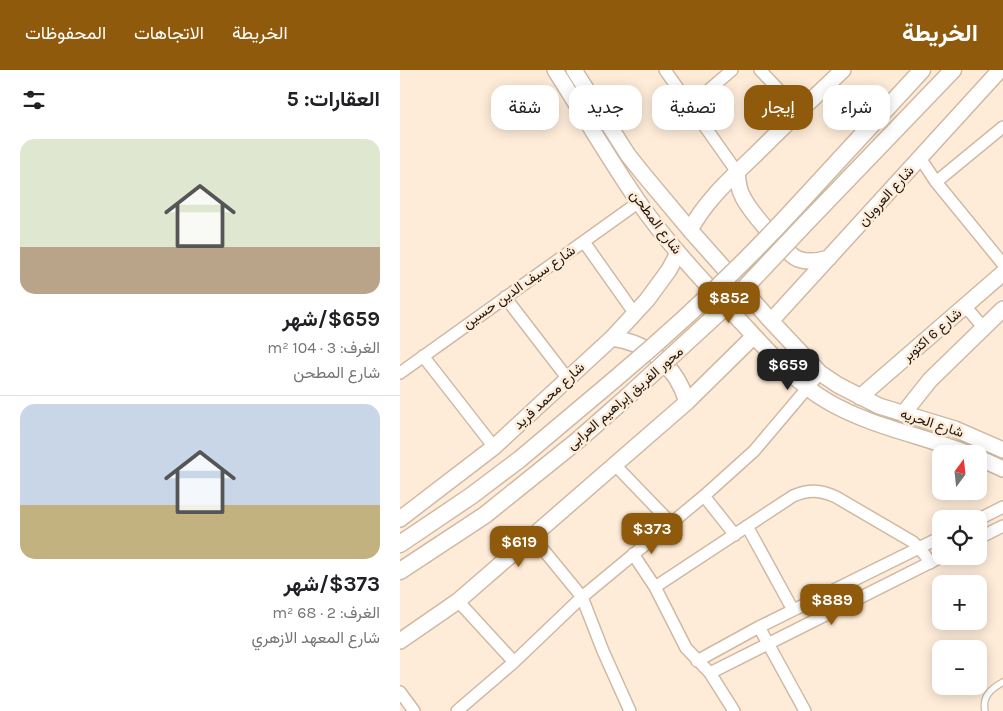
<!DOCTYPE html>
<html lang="ar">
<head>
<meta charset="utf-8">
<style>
  :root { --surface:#fff; --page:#f6f6f6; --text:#202124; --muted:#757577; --line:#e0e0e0; --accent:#8f5a0c }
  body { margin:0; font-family:Karla,Vazirmatn,sans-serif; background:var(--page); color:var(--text); direction:rtl; height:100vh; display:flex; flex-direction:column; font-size:19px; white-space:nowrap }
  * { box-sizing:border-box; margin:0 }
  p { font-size:16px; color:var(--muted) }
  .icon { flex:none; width:28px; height:28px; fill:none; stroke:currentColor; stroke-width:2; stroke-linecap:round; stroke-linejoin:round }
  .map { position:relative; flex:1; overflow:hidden; direction:ltr }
  .side { display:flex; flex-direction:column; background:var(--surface); width:400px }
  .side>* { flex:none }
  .top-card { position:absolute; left:15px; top:15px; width:475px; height:45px; direction:rtl; display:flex; gap:10px }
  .needle { width:32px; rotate:15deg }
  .fabs { position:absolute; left:532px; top:375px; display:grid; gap:10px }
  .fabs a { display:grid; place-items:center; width:55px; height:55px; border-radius:10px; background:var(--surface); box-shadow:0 2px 12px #0003; font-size:25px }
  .price { position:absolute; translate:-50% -42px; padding:0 11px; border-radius:10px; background:var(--accent); color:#fff; font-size:16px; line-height:32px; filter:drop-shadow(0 1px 2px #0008) }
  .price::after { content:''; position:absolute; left:50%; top:30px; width:15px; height:11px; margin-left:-8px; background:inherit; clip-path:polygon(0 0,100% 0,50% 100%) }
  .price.current { background:#222; color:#fff }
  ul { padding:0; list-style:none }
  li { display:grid; align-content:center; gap:10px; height:265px; padding:0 20px }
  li+li { border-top:1px solid var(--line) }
  li span { display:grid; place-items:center; height:155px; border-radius:15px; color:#555 }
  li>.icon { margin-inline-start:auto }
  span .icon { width:90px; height:90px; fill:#fffc; stroke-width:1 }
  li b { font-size:21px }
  h2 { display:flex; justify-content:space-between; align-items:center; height:60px; padding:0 20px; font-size:21px }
  .tag { padding:0 18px; border-radius:15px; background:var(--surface); box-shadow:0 2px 12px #0003; font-size:18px; line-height:45px }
  .tag.current { background:var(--accent); color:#fff }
  header { display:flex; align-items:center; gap:30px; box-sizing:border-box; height:70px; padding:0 25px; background:var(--accent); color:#fff }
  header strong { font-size:24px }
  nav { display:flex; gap:28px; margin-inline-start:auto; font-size:18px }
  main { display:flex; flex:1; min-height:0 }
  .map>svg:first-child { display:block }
</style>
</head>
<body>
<header>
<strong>الخريطة</strong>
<nav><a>الخريطة</a><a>الاتجاهات</a><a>المحفوظات</a></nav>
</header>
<main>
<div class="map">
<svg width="603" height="641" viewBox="0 0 603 641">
  <rect width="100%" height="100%" fill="#feecd9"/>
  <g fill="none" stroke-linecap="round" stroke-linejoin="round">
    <defs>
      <path id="service" d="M 585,641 C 582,626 591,619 603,612"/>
      <path id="minor" d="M 265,0 L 337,102
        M 360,0 L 399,41
        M 290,36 L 332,0
        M 520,88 L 536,112 L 603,194
        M 536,112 L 603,57
        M 184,172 L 235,244
        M 105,227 L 168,309
        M 565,236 L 583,257
        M 23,286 L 94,377
        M 0,303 L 239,132
        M 215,395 L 270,452
        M 304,426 L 335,465
        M 579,449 L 603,437
        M 347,456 L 393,540
        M 132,466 L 182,527 L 203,581 L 230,641
        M 579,468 L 603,456
        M 233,484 L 255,517 L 286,578 L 310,603 L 334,641
        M 255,517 L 393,426 C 409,419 421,420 436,427 L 513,472 L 525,485 L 530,493
        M 58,531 L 114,592
        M 359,557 L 405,641
        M 297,591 L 359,557 L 541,467
        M 310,603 L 543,486
        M 0,622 L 14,641
        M 57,641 L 114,592 L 182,527 L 304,426 L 354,381 L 420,303"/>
      <path id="tertiary" d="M 155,0 C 183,44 209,89 238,131 C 269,176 307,215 344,255 C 367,280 397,314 427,331 C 471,357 522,365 569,384
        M 174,0 L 228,85 L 244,105 L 290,160 L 371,251 L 420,303 L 438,315 L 479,336 L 555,359 L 603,380
        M 337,102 C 338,110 338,118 342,125 C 347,138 386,184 398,189 C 409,193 419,191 429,188
        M 290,160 C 306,130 331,108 355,85 C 384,56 413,28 443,0
        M 371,251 L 600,0
        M 212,268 C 249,273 276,296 287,332
        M 460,327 L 603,203
        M 503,344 L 530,310 L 603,239
        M 579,388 L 603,399
        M 0,449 L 94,377 L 212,268 L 247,230 L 269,200 L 278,183
        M 0,571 L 58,531 L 287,332 L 354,266"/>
      <path id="secondary" d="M 394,139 L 522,0
        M 405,154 L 553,0
        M 0,474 L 71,426 L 120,389 L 215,309
        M 0,501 L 85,445 L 177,371 L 227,327"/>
    </defs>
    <use href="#service" stroke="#cfb9a3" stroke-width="8"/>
    <use href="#minor" stroke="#cfb9a3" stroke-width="14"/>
    <use href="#tertiary" stroke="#cfb9a3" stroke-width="18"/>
    <use href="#secondary" stroke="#cfb9a3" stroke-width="19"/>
    <use href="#service" stroke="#fff" stroke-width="5.5"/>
    <use href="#minor" stroke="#fff" stroke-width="11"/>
    <use href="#tertiary" stroke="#fff" stroke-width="15"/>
    <use href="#secondary" stroke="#fff" stroke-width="16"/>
    <defs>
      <path id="secondary-bridge" d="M 215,309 C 278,256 338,200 394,139
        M 227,327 L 336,227 L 405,154"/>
    </defs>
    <use href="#secondary-bridge" stroke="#cfb9a3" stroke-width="19" stroke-linecap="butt"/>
    <use href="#secondary-bridge" stroke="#fff" stroke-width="16"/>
  </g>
  <g text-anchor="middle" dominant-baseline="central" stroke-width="5" stroke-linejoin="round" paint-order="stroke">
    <g font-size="14" fill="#1e170f" stroke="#feecd9">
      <text transform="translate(486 126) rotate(-48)">شارع العروبان</text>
      <text transform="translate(256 152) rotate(53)">شارع المطحن</text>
      <text transform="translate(119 217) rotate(-35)">شارع سيف الدين حسين</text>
      <text transform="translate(532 265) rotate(-41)">شارع 6 اكتوبر</text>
      <text transform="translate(149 326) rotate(-43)">شارع محمد فريد</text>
      <text transform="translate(225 328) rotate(-41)">محور الفريق إبراهيم العرابى</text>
      <text transform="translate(532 353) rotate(18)">شارع الحريه</text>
    </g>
  </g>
</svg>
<div class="fabs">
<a><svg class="needle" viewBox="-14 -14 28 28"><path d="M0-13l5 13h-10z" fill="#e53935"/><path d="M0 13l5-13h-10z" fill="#757577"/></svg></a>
<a><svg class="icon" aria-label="locate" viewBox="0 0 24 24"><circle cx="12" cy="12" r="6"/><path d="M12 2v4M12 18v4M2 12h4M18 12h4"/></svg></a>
<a>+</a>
<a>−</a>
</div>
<b class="price" style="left:329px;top:254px">$852</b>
<b class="price current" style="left:388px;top:321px">$659</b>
<b class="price" style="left:252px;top:485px">$373</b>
<b class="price" style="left:119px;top:498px">$619</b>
<b class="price" style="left:432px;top:556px">$889</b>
<div class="top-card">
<a class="tag">شراء</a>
<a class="tag current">إيجار</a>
<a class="tag">تصفية</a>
<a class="tag">جديد</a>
<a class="tag">شقة</a>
</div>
</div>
<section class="side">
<h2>العقارات: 5<svg class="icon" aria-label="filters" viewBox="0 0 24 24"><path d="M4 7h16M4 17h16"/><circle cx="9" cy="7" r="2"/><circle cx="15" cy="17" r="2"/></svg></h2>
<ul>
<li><span style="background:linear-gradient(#dfe7d0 70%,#b9a48a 0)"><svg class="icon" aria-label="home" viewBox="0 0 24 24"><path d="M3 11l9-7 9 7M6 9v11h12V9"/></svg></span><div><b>$659/شهر</b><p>الغرف: 3 · 104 m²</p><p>شارع المطحن</p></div></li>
<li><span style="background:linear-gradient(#c9d6e8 65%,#c2b280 0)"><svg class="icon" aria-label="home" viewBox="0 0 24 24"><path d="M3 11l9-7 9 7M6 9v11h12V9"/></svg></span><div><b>$373/شهر</b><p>الغرف: 2 · 68 m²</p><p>شارع المعهد الازهري</p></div></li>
</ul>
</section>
</main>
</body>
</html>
